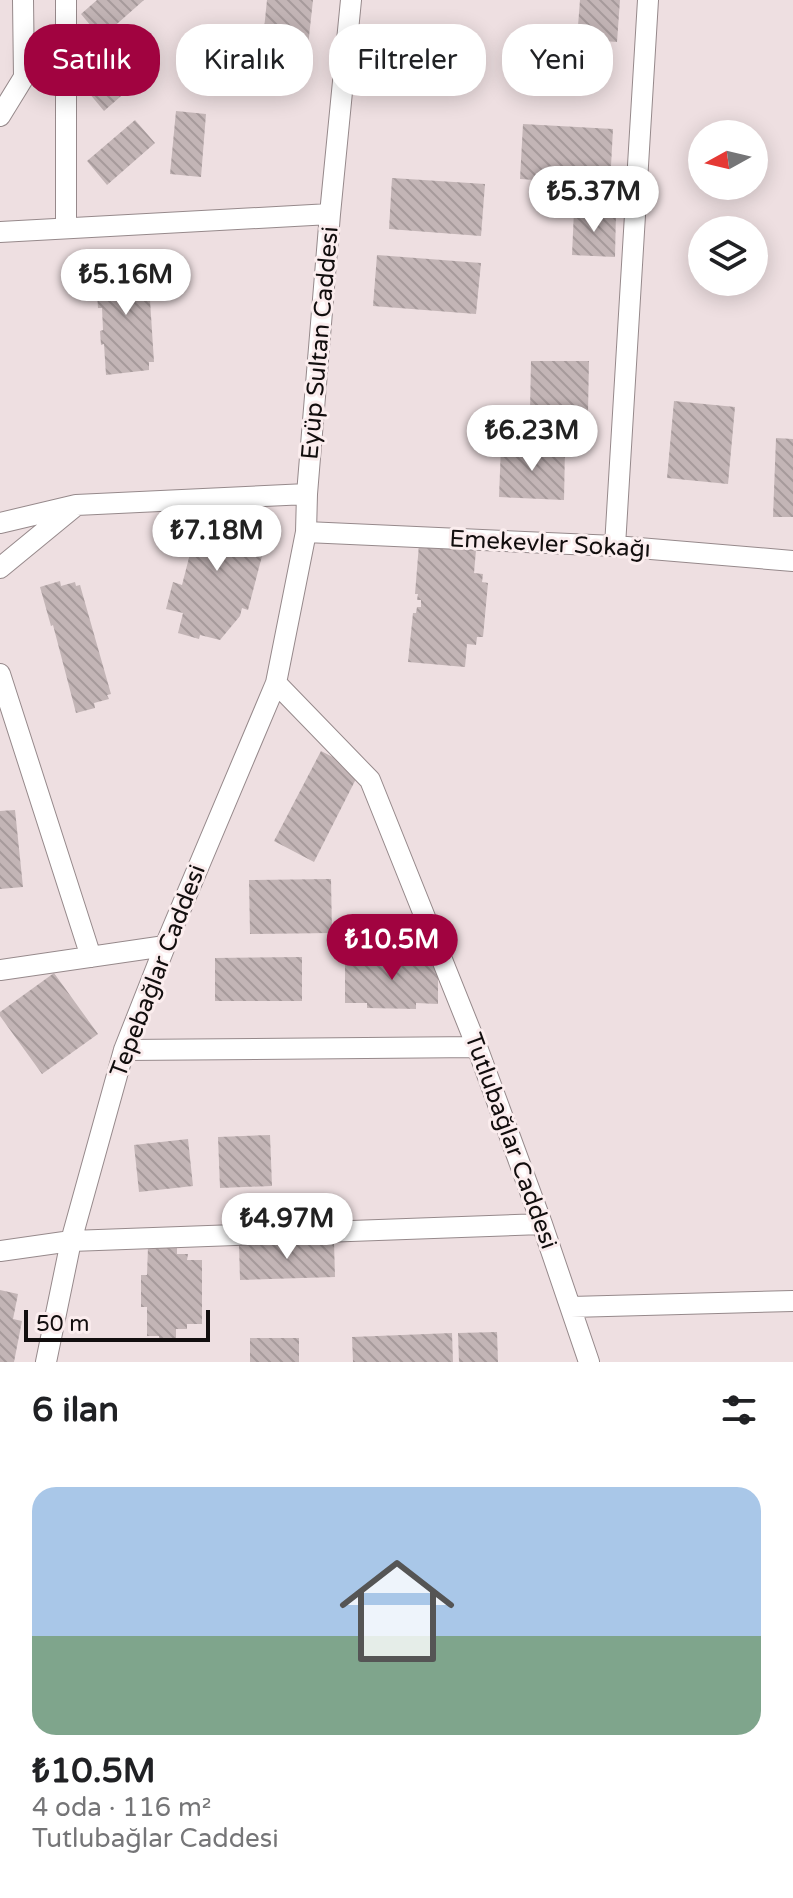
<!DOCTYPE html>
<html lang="tr">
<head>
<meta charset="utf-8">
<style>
  :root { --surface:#fff; --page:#f6f6f6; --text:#202124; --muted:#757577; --accent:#a10340 }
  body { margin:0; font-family:"Varela Round",sans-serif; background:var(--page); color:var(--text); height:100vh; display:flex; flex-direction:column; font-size:30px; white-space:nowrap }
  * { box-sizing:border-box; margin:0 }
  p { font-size:26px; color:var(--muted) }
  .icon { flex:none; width:44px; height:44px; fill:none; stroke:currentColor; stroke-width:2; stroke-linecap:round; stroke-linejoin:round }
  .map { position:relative; height:1362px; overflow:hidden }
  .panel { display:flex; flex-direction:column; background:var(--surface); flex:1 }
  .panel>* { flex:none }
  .top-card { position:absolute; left:24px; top:24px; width:746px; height:72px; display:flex; gap:16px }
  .needle { width:52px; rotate:262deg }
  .fabs { position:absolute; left:688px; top:120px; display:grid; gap:16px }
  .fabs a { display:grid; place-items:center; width:80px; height:80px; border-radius:50%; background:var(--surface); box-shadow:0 4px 20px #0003; font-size:40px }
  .scale { position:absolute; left:24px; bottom:20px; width:186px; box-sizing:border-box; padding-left:8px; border:4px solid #120e0e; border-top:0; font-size:22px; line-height:28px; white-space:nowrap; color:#120e0e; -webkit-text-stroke:6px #fbedee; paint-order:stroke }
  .price { position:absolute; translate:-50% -68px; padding:0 18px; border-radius:28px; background:#fff; color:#222; font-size:26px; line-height:52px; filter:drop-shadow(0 2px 4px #0008) }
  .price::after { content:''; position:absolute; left:50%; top:48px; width:24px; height:18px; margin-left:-12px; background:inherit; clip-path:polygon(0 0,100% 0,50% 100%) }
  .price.on { background:var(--accent); color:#fff }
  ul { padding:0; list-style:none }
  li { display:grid; align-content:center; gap:16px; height:424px; padding:0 32px }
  li span { display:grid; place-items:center; height:248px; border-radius:24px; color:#555 }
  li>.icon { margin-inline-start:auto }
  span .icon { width:144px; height:144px; fill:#fffc; stroke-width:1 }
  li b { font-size:34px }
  h2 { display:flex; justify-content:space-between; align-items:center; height:96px; padding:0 32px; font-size:34px }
  .pill { padding:0 28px; border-radius:32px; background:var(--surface); box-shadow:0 4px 20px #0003; font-size:28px; line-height:72px }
  .pill.on { background:var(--accent); color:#fff }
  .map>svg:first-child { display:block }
</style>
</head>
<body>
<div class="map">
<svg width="793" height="1362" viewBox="0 0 793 1362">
  <defs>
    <pattern id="building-back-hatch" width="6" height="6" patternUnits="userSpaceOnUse" patternTransform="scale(2)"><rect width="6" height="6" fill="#c3b5b6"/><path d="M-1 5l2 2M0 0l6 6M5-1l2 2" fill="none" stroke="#a69a9b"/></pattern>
  </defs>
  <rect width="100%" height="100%" fill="#eedfe1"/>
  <path fill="url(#building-back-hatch)" d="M 97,0 L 144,0 L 101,38 L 81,14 Z
    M 267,0 L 313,0 L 307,55 L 262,49 Z
    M 580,0 L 620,0 L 617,42 L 577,39 Z
    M 132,46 L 152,69 L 104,111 L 84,87 Z
    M 176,111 L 206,114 L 201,177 L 170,174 Z
    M 135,120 L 155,143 L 107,185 L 87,161 Z
    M 523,124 L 613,129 L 610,185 L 520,179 Z
    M 392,178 L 485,184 L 481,236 L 389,229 Z
    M 574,210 L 616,212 L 615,257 L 572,255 Z
    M 377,255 L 481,263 L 476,314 L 373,306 Z
    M 142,261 L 142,270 L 148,269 L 154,362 L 149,362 L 149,370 L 106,375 L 104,344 L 101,345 L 100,331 L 103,330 L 102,308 L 98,308 L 97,294 L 101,294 L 98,263 Z
    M 531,361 L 589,361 L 588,411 L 530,411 Z
    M 674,401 L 735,407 L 728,484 L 667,478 Z
    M 776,438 L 793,439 L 793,517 L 773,517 Z
    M 501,446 L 565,448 L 564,500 L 499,497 Z
    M 212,501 L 234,506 L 232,511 L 252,517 L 259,547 L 256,555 L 262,556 L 248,610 L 242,608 L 240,616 L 220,640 L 200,635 L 199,639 L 178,633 L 183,613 L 166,609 L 173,582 L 182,585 L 192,546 L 183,543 L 190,517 L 207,522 Z
    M 419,544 L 476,550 L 474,573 L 483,574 L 482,582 L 488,583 L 483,637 L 477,637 L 476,645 L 467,644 L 465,667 L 408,662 L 413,613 L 416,613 L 417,607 L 421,607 L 421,600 L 417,600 L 418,594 L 415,594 Z
    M 60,581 L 61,586 L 75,582 L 76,586 L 80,585 L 111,694 L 107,695 L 109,699 L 94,703 L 95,708 L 76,713 L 53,625 L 51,626 L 40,587 Z
    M 321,751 L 360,771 L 314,862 L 274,841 Z
    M 15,810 L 23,887 L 0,889 L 0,811 Z
    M 331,879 L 332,933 L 250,934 L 249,880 Z
    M 302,957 L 302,1001 L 215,1001 L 215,958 Z
    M 345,958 L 438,958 L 438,1004 L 416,1003 L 416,1009 L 367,1008 L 367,1003 L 345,1003 Z
    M 54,973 L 98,1034 L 42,1074 L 0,1016 L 0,1012 Z
    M 270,1135 L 272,1186 L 220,1188 L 218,1137 Z
    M 188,1139 L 193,1186 L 139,1192 L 134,1145 Z
    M 177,1241 L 177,1254 L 188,1254 L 187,1260 L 202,1260 L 202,1324 L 187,1324 L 187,1329 L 176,1329 L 176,1342 L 159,1342 L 159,1336 L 147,1336 L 147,1307 L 141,1307 L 141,1275 L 147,1275 L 148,1247 Z
    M 334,1242 L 335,1277 L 240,1280 L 239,1245 Z
    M 0,1290 L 18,1294 L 13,1319 L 22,1321 L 14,1362 L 0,1362 Z
    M 497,1332 L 498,1362 L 459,1362 L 458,1333 Z
    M 452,1333 L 453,1362 L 353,1362 L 352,1337 Z
    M 250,1338 L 299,1338 L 299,1362 L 250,1362 Z"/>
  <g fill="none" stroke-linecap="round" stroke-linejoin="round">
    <defs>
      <path id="street" d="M 0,116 L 24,77 L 23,0
        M 66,227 L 66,0
        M 0,232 L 330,214
        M 0,523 L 76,505 L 307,494
        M 306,532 L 615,546 L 793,561
        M 615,546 L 648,0
        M 0,568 L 73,508
        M 0,674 L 91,957
        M 276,683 L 370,780 L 477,1047 L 542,1224 L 589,1362
        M 0,970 L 165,946
        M 124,1050 L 477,1047
        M 0,1251 L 71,1241 L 542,1224
        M 571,1307 L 793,1301
        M 46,1362 L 71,1241 L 124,1050 L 165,946 L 276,683 L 306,532 L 307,494 L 330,214 L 351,0"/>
    </defs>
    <use href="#street" stroke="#96898b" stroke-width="22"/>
    <use href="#street" stroke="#fff" stroke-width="20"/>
  </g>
  <g text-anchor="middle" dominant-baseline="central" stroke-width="6" stroke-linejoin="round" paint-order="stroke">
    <g font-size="24" fill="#120e0e" stroke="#fbedee">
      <text transform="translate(320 343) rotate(-85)">Eyüp Sultan Caddesi</text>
      <text transform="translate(550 544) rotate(3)">Emekevler Sokağı</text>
      <text transform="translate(158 971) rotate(-69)">Tepebağlar Caddesi</text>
      <text transform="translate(511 1141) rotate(70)">Tutlubağlar Caddesi</text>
    </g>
  </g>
</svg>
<div class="fabs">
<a><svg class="needle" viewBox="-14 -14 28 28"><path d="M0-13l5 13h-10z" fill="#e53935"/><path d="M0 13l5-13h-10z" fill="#757577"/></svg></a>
<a><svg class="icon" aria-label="layers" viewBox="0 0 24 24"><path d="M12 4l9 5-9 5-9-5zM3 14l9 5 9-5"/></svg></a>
</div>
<div class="scale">50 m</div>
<b class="price" style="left:594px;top:234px">₺5.37M</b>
<b class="price" style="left:126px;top:317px">₺5.16M</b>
<b class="price" style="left:532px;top:473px">₺6.23M</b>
<b class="price" style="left:217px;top:573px">₺7.18M</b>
<b class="price on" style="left:392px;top:982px">₺10.5M</b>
<b class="price" style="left:287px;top:1261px">₺4.97M</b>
<div class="top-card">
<a class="pill on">Satılık</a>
<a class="pill">Kiralık</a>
<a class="pill">Filtreler</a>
<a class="pill">Yeni</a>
</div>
</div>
<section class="panel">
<h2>6 ilan<svg class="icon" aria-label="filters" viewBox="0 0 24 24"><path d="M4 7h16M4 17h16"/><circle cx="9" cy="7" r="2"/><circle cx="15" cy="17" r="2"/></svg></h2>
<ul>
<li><span style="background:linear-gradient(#a9c7e8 60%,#7fa58c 0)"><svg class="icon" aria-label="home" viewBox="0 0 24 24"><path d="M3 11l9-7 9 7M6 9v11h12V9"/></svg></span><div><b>₺10.5M</b><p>4 oda · 116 m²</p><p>Tutlubağlar Caddesi</p></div></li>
</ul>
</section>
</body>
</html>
